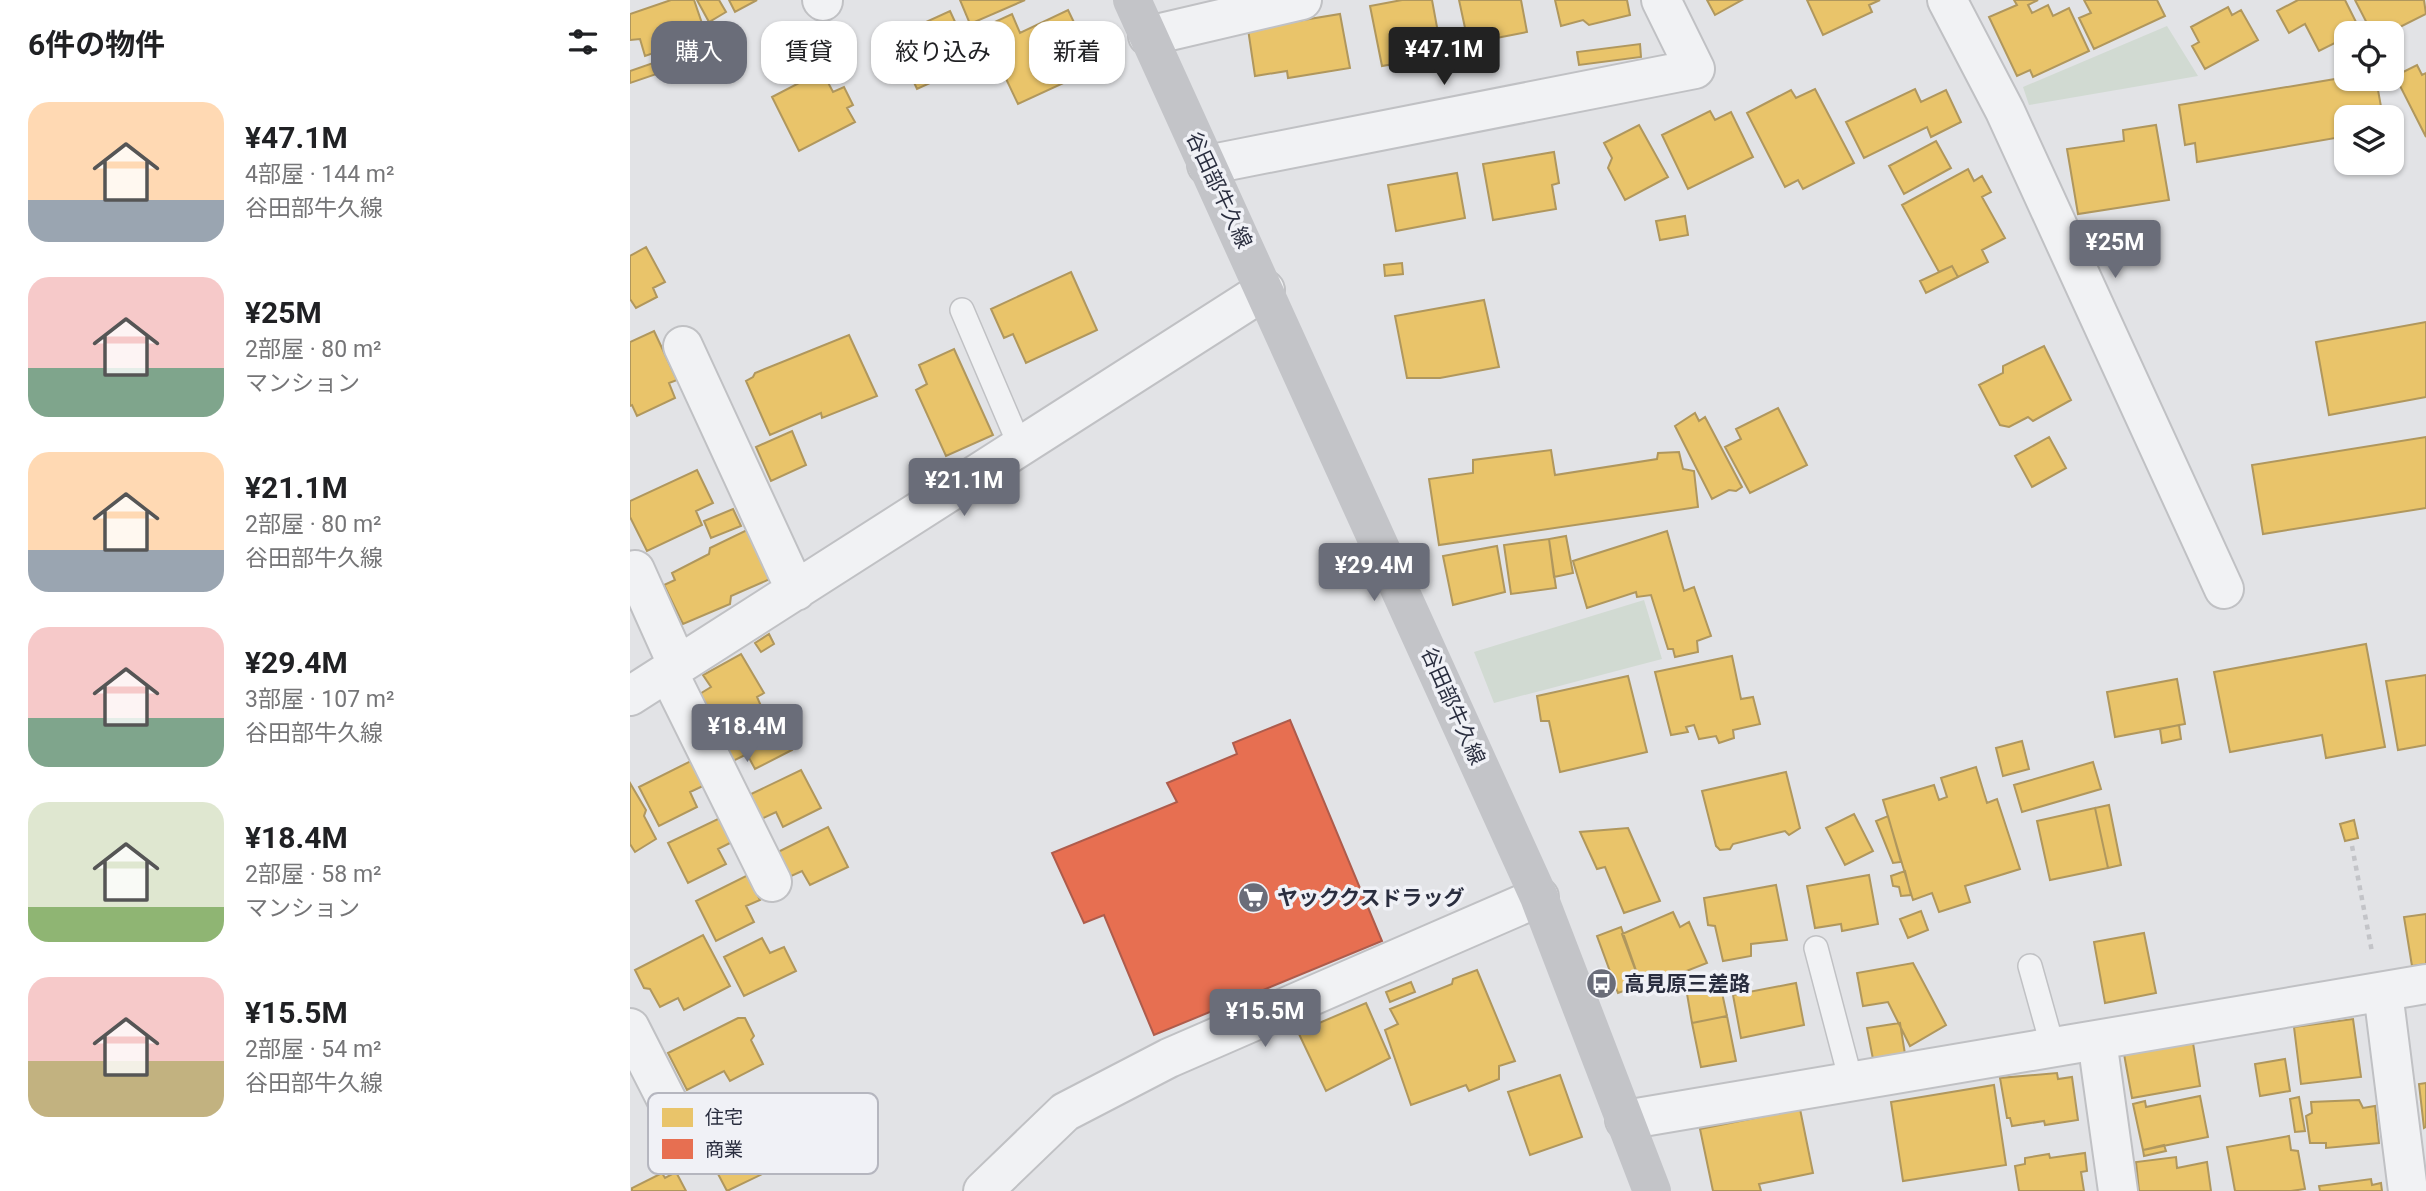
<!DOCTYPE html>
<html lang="ja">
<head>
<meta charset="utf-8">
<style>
  :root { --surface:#fff; --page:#f2f2f2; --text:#202124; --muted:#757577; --accent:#6a6d79 }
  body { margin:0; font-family:Roboto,"Noto Sans JP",sans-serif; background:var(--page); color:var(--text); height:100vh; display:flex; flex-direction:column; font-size:26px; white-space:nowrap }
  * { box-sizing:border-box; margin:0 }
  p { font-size:23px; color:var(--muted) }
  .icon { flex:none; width:38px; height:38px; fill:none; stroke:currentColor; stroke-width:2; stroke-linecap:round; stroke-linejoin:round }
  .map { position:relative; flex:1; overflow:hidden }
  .details { display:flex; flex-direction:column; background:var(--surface); width:630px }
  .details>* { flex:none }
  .guide { position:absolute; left:21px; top:21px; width:665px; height:63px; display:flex; gap:14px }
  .tools { position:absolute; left:1704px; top:21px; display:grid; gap:14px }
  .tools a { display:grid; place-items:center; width:70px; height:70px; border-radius:14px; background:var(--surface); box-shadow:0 2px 5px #0004; font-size:35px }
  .price { position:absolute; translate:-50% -60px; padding:0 16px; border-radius:7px; background:var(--accent); color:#fff; font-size:23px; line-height:46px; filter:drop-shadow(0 2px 4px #0008) }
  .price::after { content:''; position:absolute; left:50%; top:42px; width:21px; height:16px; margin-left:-10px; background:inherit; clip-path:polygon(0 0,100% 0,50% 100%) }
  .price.selected { background:#222; color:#fff }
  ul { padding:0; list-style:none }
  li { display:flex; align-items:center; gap:21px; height:175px; padding:0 28px }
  li span { display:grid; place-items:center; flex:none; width:196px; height:140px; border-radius:21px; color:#555 }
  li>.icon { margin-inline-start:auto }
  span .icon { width:84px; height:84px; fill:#fffc; stroke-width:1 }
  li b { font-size:30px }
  h2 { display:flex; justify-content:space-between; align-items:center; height:84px; padding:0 28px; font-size:30px }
  .tag { padding:0 24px; border-radius:21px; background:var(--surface); box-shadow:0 2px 5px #0004; font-size:24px; line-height:63px }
  .tag.selected { background:var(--accent); color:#fff }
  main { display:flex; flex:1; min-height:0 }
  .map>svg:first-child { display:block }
</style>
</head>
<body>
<main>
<section class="details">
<h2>6件の物件<svg class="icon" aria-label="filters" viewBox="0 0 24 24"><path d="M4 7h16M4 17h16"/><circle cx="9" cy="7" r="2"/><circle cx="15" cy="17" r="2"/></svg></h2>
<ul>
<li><span style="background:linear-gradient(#ffd9b3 70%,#9aa5b1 0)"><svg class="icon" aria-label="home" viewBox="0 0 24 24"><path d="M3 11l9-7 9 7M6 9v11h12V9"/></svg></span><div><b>¥47.1M</b><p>4部屋 · 144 m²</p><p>谷田部牛久線</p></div></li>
<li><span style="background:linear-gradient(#f6c9c9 65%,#7fa58c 0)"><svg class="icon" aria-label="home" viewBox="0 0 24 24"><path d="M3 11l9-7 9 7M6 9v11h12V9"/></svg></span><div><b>¥25M</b><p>2部屋 · 80 m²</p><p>マンション</p></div></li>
<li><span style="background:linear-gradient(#ffd9b3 70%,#9aa5b1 0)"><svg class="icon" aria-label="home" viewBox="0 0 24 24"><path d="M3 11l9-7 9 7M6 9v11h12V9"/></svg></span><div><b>¥21.1M</b><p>2部屋 · 80 m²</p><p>谷田部牛久線</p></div></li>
<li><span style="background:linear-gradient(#f6c9c9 65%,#7fa58c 0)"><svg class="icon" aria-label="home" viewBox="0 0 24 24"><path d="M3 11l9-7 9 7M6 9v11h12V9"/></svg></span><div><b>¥29.4M</b><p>3部屋 · 107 m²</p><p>谷田部牛久線</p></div></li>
<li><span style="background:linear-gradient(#dfe7d0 75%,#8fb573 0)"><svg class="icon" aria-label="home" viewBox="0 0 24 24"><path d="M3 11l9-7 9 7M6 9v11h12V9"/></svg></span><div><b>¥18.4M</b><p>2部屋 · 58 m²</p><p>マンション</p></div></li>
<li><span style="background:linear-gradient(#f6c9c9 60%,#c2b280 0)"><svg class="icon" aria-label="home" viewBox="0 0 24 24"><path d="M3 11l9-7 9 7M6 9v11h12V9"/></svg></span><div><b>¥15.5M</b><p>2部屋 · 54 m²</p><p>谷田部牛久線</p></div></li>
</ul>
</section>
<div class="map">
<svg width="1796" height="1191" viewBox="0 0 1796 1191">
  <rect width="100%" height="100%" fill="#e2e3e6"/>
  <path fill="#d1dad2" d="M 1537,26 L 1568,76 L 1399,105 L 1393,87 Z
    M 1014,600 L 1032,659 L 864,703 L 844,652 Z"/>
  <path fill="#e9c46a" stroke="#b0975d" stroke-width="2" d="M 41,0 L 64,0 L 76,35 L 15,56 L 10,39 L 0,40 L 0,14 Z
    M 67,0 L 89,0 L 96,12 L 79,22 Z
    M 99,0 L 127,0 L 105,12 Z
    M 330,0 L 395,0 L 340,24 Z
    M 772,0 L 802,0 L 814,65 L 794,69 L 792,59 L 752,66 L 740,6 Z
    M 829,0 L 891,0 L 897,32 L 856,40 L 855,34 L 837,37 Z
    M 925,0 L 997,0 L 1000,15 L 959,25 L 953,20 L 931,26 Z
    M 1077,0 L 1112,0 L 1085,15 Z
    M 1177,0 L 1250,0 L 1239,5 L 1242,12 L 1193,35 Z
    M 1384,0 L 1408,0 L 1398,5 L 1402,13 L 1418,5 L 1423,16 L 1439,8 L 1459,51 L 1403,77 L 1400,70 L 1387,76 L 1359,17 L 1387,5 Z
    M 1454,0 L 1527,0 L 1535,16 L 1464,49 L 1449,18 L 1461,13 Z
    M 1668,0 L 1715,0 L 1730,30 L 1717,33 L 1717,37 L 1689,51 L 1675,24 L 1659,33 L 1647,11 Z
    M 1725,0 L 1794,0 L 1796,14 L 1758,33 L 1742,33 Z
    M 1598,7 L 1602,15 L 1611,10 L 1628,40 L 1575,69 L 1562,46 L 1569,42 L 1561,27 Z
    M 438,10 L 466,68 L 388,104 L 360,45 L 352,49 L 343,32 L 382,14 L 390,33 Z
    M 320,11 L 344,63 L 287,89 L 263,37 Z
    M 710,14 L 720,68 L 658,78 L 657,71 L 625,76 L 618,29 Z
    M 1010,44 L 1011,57 L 949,65 L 947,52 Z
    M 49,54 L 53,65 L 0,83 L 0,71 Z
    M 1787,65 L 1792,75 L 1796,73 L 1796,137 L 1765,76 Z
    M 192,71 L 203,92 L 214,87 L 223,105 L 217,108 L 225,122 L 169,151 L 142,97 Z
    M 1717,77 L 1717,79 L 1746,79 L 1752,112 L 1744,115 L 1744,117 L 1717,117 L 1717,136 L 1567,162 L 1565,143 L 1555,145 L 1549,105 Z
    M 1185,89 L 1224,163 L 1173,189 L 1168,180 L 1155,187 L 1117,113 L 1161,90 L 1166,98 Z
    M 1285,89 L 1291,102 L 1316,90 L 1331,122 L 1301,137 L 1297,127 L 1234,158 L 1216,122 Z
    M 1080,111 L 1085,120 L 1101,112 L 1123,157 L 1058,189 L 1032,135 Z
    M 1009,125 L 1038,177 L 995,200 L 978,168 L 982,158 L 974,143 Z
    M 1526,125 L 1539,200 L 1448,214 L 1437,149 L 1494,141 L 1493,130 Z
    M 1306,141 L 1321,168 L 1274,194 L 1259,166 Z
    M 924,152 L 929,183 L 922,185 L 926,209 L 863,220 L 853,164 Z
    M 1338,169 L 1344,181 L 1352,176 L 1361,192 L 1352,197 L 1375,238 L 1352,250 L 1358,262 L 1328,277 L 1322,266 L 1309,272 L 1272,205 Z
    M 827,173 L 835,218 L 766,231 L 758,185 Z
    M 1055,216 L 1058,235 L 1030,240 L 1026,221 Z
    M 16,247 L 35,282 L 23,288 L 27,297 L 6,308 L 0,299 L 0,256 Z
    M 772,263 L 773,274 L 755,276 L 754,265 Z
    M 1322,266 L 1328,277 L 1296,293 L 1290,281 Z
    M 441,272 L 467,330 L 396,363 L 383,334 L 374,338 L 361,309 Z
    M 854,300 L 869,367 L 810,378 L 777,378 L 765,316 Z
    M 1796,322 L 1796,397 L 1699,415 L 1686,342 Z
    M 24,331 L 47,380 L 39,383 L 45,398 L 7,416 L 2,405 L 0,406 L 0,342 Z
    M 219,335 L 247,396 L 192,418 L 191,413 L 140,435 L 116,381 L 123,377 L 125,373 Z
    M 1414,346 L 1441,400 L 1403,421 L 1398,417 L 1379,427 L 1370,425 L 1349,385 L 1373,373 L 1373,366 Z
    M 324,349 L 363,435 L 316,456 L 286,390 L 297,384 L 289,365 Z
    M 1148,408 L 1177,465 L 1120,493 L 1095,447 L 1111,439 L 1106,429 Z
    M 1065,413 L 1069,421 L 1075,417 L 1112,487 L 1106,491 L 1099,490 L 1082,499 L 1045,426 Z
    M 162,431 L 176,465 L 141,481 L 126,447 Z
    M 1419,437 L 1436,468 L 1402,487 L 1385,456 Z
    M 1796,437 L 1796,508 L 1633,534 L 1622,465 Z
    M 921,450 L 925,475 L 1027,459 L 1028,453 L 1049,452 L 1053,469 L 1064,471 L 1068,507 L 809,545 L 799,479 L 843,473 L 843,460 Z
    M 67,470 L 83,503 L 66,511 L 72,525 L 17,551 L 0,517 L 0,501 Z
    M 103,509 L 111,526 L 81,538 L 74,521 Z
    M 117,530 L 140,579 L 101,596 L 100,604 L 53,624 L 34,585 L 45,580 L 42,573 L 79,554 L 80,548 Z
    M 1037,531 L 1054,591 L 1064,587 L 1081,636 L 1067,641 L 1068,652 L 1045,657 L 1043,649 L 1038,649 L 1021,595 L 1007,597 L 1006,592 L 957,608 L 943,561 Z
    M 936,536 L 943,573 L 924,577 L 919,539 Z
    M 919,539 L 926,588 L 881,594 L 874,545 Z
    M 867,546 L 875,592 L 823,605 L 813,556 Z
    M 139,634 L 144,644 L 131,652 L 125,643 Z
    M 1736,644 L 1755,747 L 1696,758 L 1692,735 L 1600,752 L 1584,672 Z
    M 111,654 L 134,693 L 127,697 L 131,706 L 104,720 L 99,714 L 84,722 L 68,695 L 81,687 L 73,675 Z
    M 1102,656 L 1111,699 L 1123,697 L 1130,724 L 1103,730 L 1104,738 L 1089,743 L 1086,736 L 1069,739 L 1064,725 L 1056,727 L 1058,732 L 1041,735 L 1025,672 Z
    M 1796,675 L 1796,745 L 1768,750 L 1756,681 Z
    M 998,676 L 1017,752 L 930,772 L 919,721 L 911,721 L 907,696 Z
    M 1547,679 L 1555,724 L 1485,737 L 1477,692 Z
    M 143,711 L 162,750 L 125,769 L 117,754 L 103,761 L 91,737 Z
    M 1549,725 L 1551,739 L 1532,743 L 1530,729 Z
    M 1392,741 L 1399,769 L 1373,776 L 1366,748 Z
    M 61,761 L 73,786 L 60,792 L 67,807 L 29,826 L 9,787 Z
    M 1463,762 L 1471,789 L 1392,812 L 1384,785 Z
    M 1346,767 L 1357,803 L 1367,799 L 1390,869 L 1335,886 L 1340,902 L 1309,912 L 1302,893 L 1283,900 L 1253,800 L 1304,785 L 1309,800 L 1317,797 L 1311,778 Z
    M 171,770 L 191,808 L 153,827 L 146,812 L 131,819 L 119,795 Z
    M 1156,772 L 1170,828 L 1159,835 L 1155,831 L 1103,844 L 1100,849 L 1090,850 L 1086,846 L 1072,791 Z
    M 0,783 L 16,810 L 14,816 L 26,839 L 5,852 L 0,844 Z
    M 1479,805 L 1491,865 L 1478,868 L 1465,808 Z
    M 1465,808 L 1478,868 L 1420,880 L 1407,821 Z
    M 1224,814 L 1243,851 L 1215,865 L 1196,828 Z
    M 1258,816 L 1271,862 L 1263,863 L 1246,821 Z
    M 90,818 L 102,842 L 88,849 L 96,864 L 58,883 L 38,843 Z
    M 1724,820 L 1728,838 L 1715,841 L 1710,824 Z
    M 198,827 L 218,867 L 180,885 L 172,871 L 159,877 L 146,853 Z
    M 998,828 L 1030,901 L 994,913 L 975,867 L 967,869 L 950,832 Z
    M 1275,871 L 1281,895 L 1271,896 L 1269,887 L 1263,886 L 1261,876 Z
    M 118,875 L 130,900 L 116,906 L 124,922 L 86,941 L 66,901 Z
    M 1239,875 L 1248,924 L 1212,931 L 1211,924 L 1185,928 L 1177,886 Z
    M 1146,885 L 1157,940 L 1121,944 L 1121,956 L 1093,961 L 1085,926 L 1078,925 L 1074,898 Z
    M 1291,911 L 1298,930 L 1278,938 L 1270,919 Z
    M 1043,912 L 1050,927 L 1059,922 L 1077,963 L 1036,979 L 1030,978 L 1011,985 L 992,934 Z
    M 1796,914 L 1796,964 L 1782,966 L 1774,917 Z
    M 991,927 L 1011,985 L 988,993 L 967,936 Z
    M 1514,933 L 1526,993 L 1475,1003 L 1464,942 Z
    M 73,935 L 100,986 L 54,1010 L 48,998 L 30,1007 L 20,989 L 14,988 L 5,970 Z
    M 132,938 L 140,953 L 154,947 L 166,971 L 114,996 L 94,957 Z
    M 1283,963 L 1316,1025 L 1280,1046 L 1258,1002 L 1233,1006 L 1227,973 Z
    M 847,970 L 885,1061 L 869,1066 L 869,1079 L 839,1091 L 836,1085 L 781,1105 L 755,1030 L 768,1024 L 760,1009 L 822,984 L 823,979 Z
    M 1088,974 L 1097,1016 L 1062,1023 L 1056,988 L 1078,982 L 1077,976 Z
    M 781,982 L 785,992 L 760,1002 L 756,992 Z
    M 1166,983 L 1174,1025 L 1111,1038 L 1103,995 Z
    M 736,1003 L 760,1058 L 696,1091 L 668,1032 Z
    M 1097,1016 L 1106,1061 L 1071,1067 L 1062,1023 Z
    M 108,1018 L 115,1018 L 124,1036 L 121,1040 L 133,1064 L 100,1081 L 94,1071 L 57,1090 L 38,1053 Z
    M 1723,1019 L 1731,1077 L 1671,1084 L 1664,1027 Z
    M 1270,1023 L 1275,1054 L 1243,1059 L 1237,1028 Z
    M 1563,1043 L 1570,1086 L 1502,1098 L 1494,1054 Z
    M 1655,1059 L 1660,1091 L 1630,1096 L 1625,1064 Z
    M 1427,1073 L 1428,1079 L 1442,1077 L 1448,1120 L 1415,1125 L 1414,1121 L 1382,1126 L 1380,1118 L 1377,1118 L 1370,1078 Z
    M 930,1075 L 952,1137 L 900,1155 L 878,1092 Z
    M 1796,1083 L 1796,1127 L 1794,1128 L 1789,1084 Z
    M 1364,1085 L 1376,1165 L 1273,1181 L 1261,1102 Z
    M 148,1096 L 174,1147 L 150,1159 L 147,1167 L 97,1191 L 68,1136 Z
    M 1570,1096 L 1578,1137 L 1513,1150 L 1503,1104 L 1515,1101 L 1516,1107 Z
    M 1669,1097 L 1675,1131 L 1665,1132 L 1660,1099 Z
    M 1729,1100 L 1733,1108 L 1745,1106 L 1749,1143 L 1696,1148 L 1696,1143 L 1680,1143 L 1676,1116 L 1682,1113 L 1681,1102 Z
    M 1170,1109 L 1183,1173 L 1129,1184 L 1131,1191 L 1083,1191 L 1070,1129 Z
    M 1659,1136 L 1661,1150 L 1668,1151 L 1675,1189 L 1661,1191 L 1605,1191 L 1597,1147 Z
    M 1534,1145 L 1536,1151 L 1514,1156 L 1513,1150 Z
    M 1455,1153 L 1457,1171 L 1451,1172 L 1454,1191 L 1389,1191 L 1385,1166 L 1395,1164 L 1395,1158 L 1419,1154 L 1420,1158 Z
    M 1546,1157 L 1547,1168 L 1577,1162 L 1581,1191 L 1509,1191 L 1506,1162 Z
    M 46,1172 L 56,1191 L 2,1191 L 2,1188 L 32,1173 L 35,1178 Z
    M 1741,1179 L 1742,1185 L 1751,1183 L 1752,1191 L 1690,1191 L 1689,1186 Z"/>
  <path fill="#e76f51" stroke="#ae5c4c" stroke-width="2" d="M 660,720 L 752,941 L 524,1035 L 474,915 L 454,923 L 422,853 L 547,802 L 537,783 L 607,754 L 603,743 Z"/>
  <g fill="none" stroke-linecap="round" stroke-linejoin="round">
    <defs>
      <path id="service" d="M 332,310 L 390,446
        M 1186,948 L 1221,1081
        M 1400,966 L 1423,1048"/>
      <path id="minor" d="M 192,0 L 193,1
        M 1317,0 L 1375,111 L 1594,589
        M 518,36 L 672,0
        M 577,165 L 1065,69 L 1031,0
        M 53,346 L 166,591
        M 5,570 L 48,666
        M 38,672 L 142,882
        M 0,696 L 635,290
        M 1753,992 L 1778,1191
        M 0,1028 L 57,1140
        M 1467,1040 L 1488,1191
        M 995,1120 L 1796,984
        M 353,1191 L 435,1112 L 539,1058 L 909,897"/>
    </defs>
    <use href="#service" stroke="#c0c1c4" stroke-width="26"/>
    <use href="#minor" stroke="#c0c1c4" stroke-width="42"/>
    <path stroke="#c3c4c8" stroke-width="4.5" stroke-dasharray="5 5" stroke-linecap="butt" d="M 1722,846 L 1742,952"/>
    <use href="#service" stroke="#f1f2f4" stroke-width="23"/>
    <use href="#minor" stroke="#f1f2f4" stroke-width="38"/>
    <path stroke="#c3c4c8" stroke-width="38" d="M 502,0 L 909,897 L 1022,1191"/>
  </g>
  <defs>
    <symbol id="supermarket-disc" viewBox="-11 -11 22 22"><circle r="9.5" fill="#6a6d79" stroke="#f0f1f6"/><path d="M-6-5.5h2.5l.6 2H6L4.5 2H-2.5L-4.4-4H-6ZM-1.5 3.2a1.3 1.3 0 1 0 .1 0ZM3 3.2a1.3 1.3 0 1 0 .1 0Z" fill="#fff"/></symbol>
    <symbol id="bus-disc" viewBox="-11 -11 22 22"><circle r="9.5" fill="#6a6d79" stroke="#f0f1f6"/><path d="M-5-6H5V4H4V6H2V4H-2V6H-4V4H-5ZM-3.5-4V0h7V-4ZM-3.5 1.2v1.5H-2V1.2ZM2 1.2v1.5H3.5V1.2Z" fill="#fff"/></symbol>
  </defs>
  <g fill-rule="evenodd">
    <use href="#supermarket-disc" x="606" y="880" width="35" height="35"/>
    <use href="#bus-disc" x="954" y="966" width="35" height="35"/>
  </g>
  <g text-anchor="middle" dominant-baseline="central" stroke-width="7" stroke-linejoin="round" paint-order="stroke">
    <g font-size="21" fill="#2a2e3f" stroke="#f0f1f6">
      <text transform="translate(589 190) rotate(65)">谷田部牛久線</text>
      <text transform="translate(823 706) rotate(66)">谷田部牛久線</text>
    </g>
    <g font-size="21" font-weight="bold" fill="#2a2e3f" stroke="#f0f1f6" text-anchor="start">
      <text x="647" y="898">ヤッククスドラッグ</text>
      <text x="994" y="984">高見原三差路</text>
    </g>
  </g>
  <rect x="18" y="1093" width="230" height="81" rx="10" fill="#f0f1f6" stroke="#b5b6bf" stroke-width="2"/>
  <rect x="32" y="1108" width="31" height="19" fill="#e9c46a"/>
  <rect x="32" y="1139" width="31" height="20" fill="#e76f51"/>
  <g font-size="19" fill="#2a2e3f">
    <text x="75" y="1124">住宅</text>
    <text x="75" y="1156">商業</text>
  </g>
</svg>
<div class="tools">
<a><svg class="icon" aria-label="locate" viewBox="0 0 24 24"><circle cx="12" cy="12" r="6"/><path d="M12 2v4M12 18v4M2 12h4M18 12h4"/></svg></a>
<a><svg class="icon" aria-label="layers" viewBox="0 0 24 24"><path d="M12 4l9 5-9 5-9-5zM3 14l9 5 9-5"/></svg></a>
</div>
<b class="price selected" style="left:814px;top:87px">¥47.1M</b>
<b class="price" style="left:1485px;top:280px">¥25M</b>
<b class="price" style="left:334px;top:518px">¥21.1M</b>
<b class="price" style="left:744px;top:603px">¥29.4M</b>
<b class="price" style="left:117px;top:764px">¥18.4M</b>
<b class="price" style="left:635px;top:1049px">¥15.5M</b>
<div class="guide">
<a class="tag selected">購入</a>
<a class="tag">賃貸</a>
<a class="tag">絞り込み</a>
<a class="tag">新着</a>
</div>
</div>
</main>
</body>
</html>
